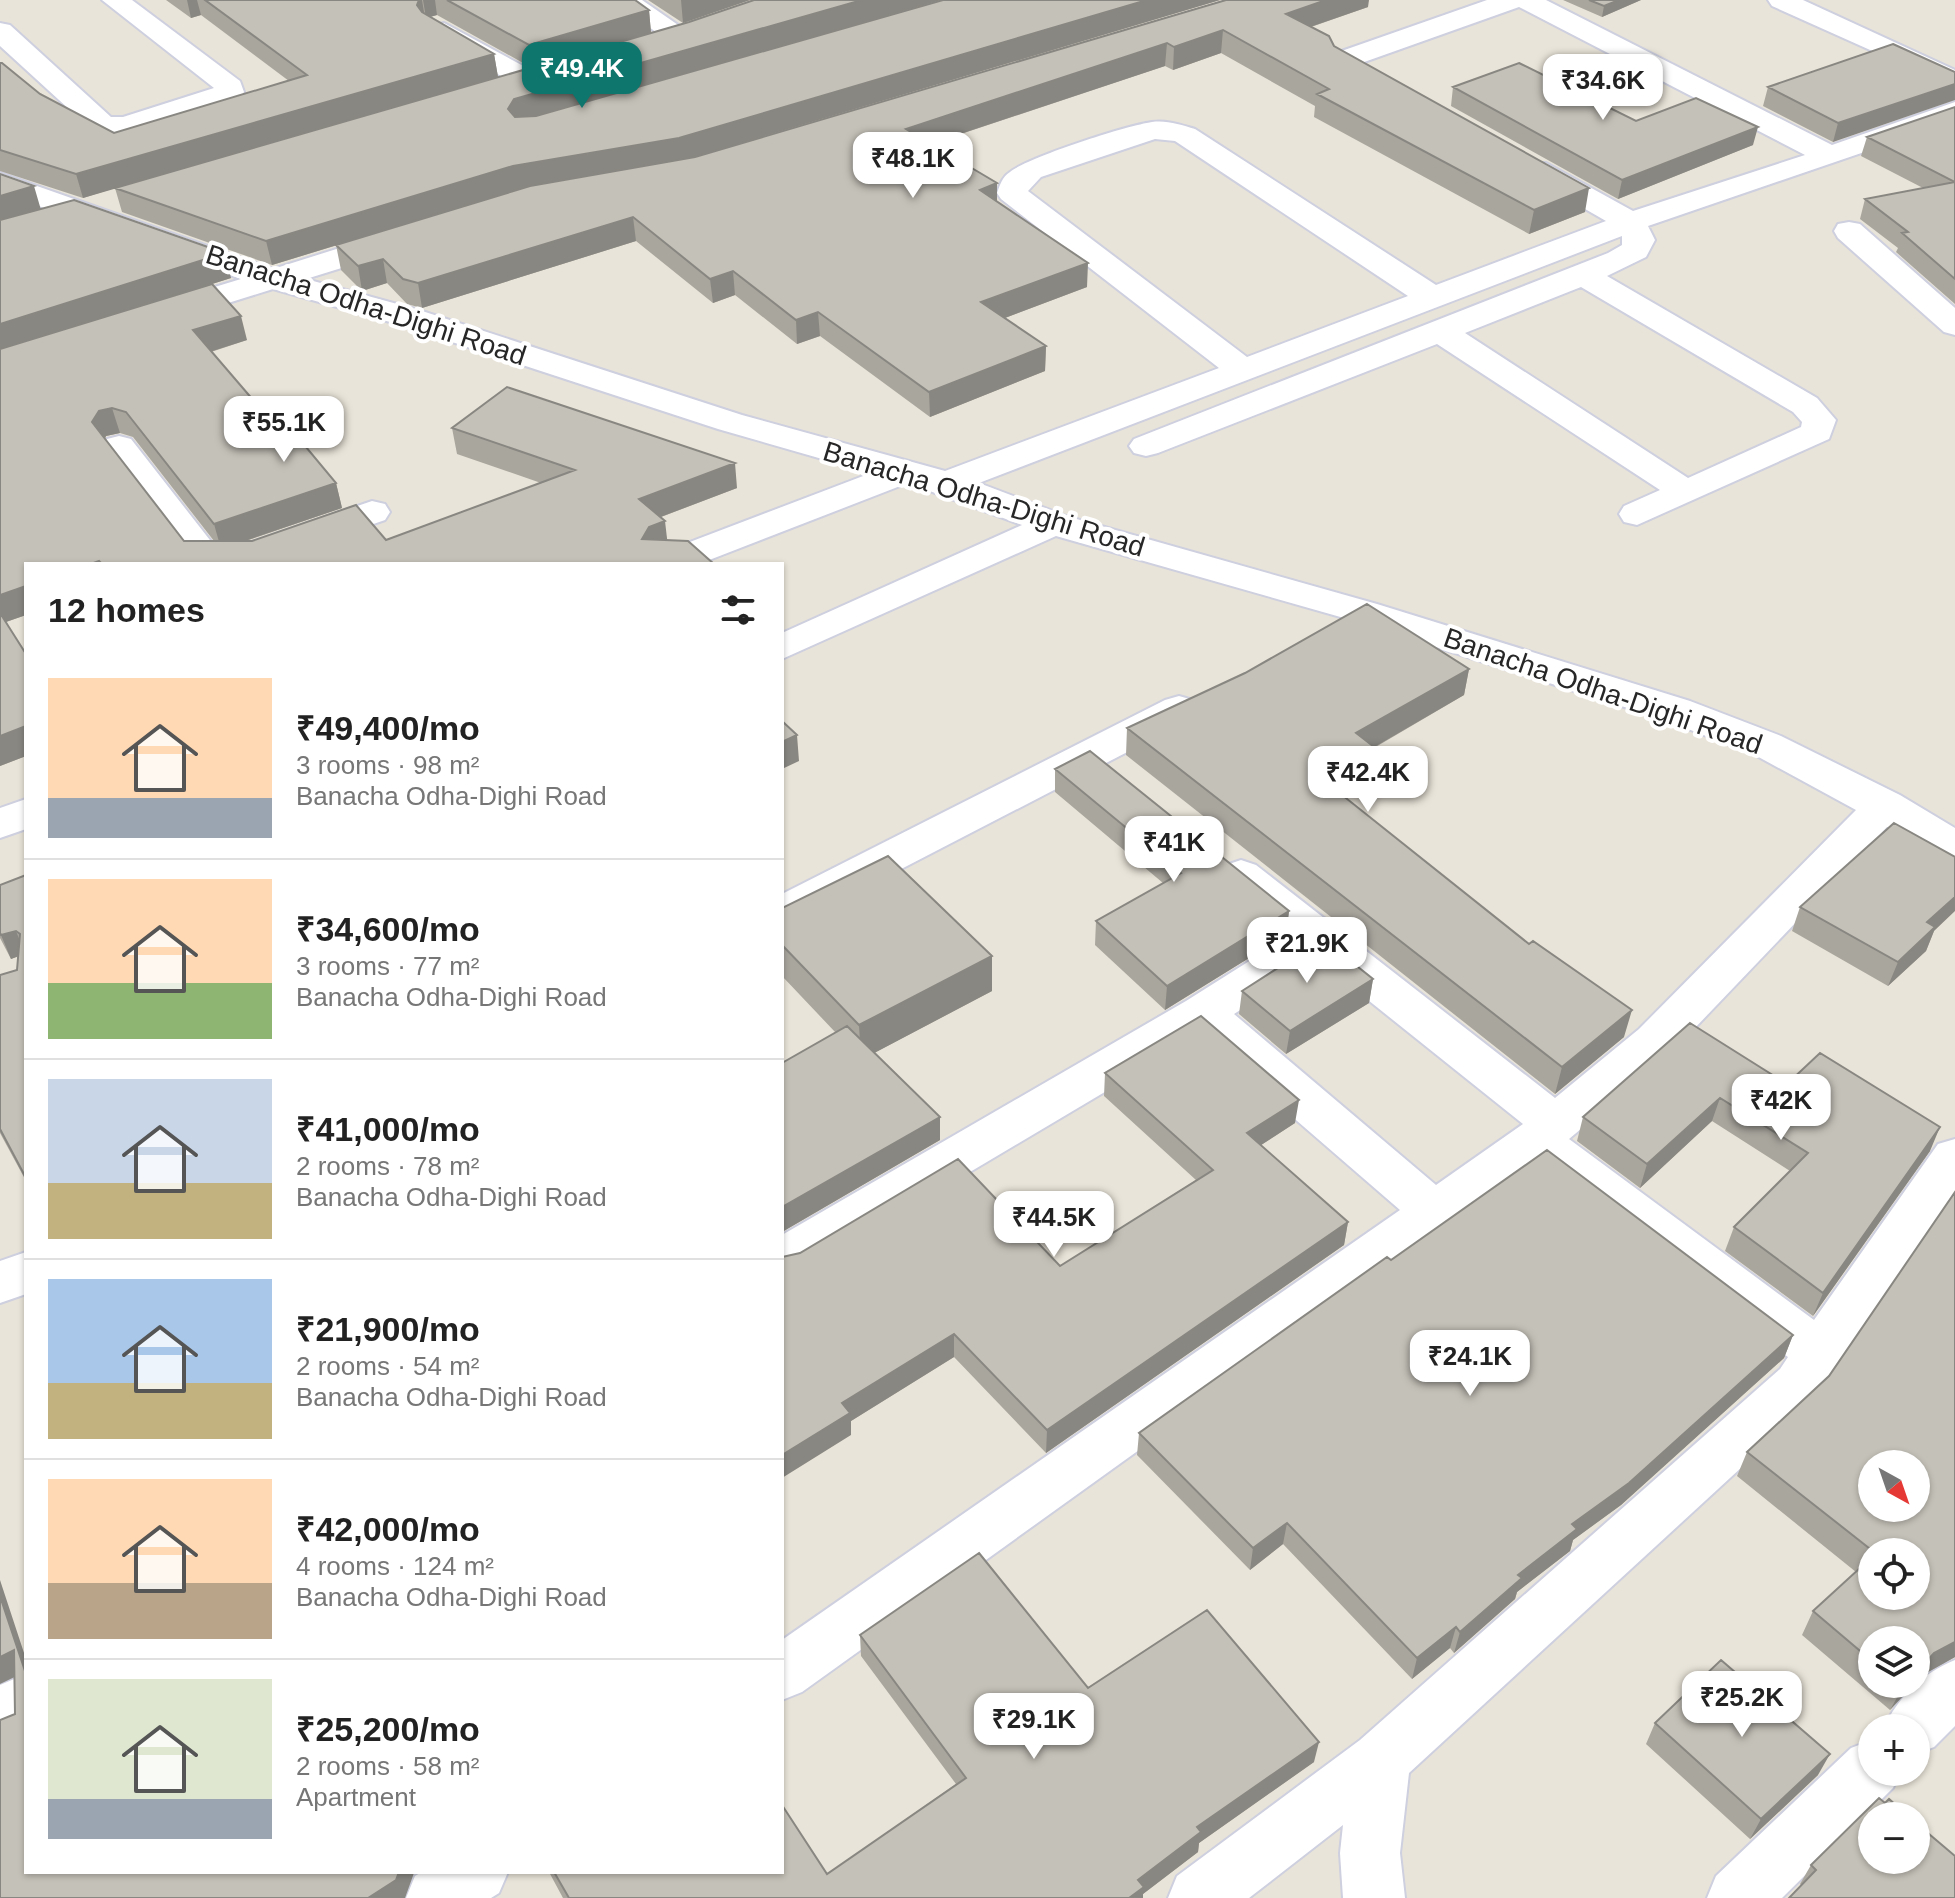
<!DOCTYPE html>
<html lang="en">
<head>
<meta charset="utf-8">
<style>
  :root { --surface:#fff; --page:#f6f6f6; --text:#222; --muted:#767676; --line:#e0e0e0; --accent:#0f766e }
  body { margin:0; font-family:Arial,sans-serif; background:var(--page); color:var(--text); height:100vh; display:flex; flex-direction:column; font-size:30px; white-space:nowrap }
  * { box-sizing:border-box; margin:0 }
  p { font-size:26px; color:var(--muted) }
  .icon { flex:none; width:44px; height:44px; fill:none; stroke:currentColor; stroke-width:2; stroke-linecap:round; stroke-linejoin:round }
  .map { position:relative; flex:1; overflow:hidden }
  .details { position:absolute; left:24px; top:562px; width:760px; height:1312px; display:flex; flex-direction:column; background:var(--surface); border-radius:0px; box-shadow:0 2px 6px #0004 }
  .details>* { flex:none }
  .needle { width:52px; rotate:140deg }
  .tools { position:absolute; left:1858px; top:1450px; display:grid; gap:16px }
  .tools a { display:grid; place-items:center; width:72px; height:72px; border-radius:50%; background:var(--surface); box-shadow:0 2px 6px #0004; font-size:40px }
  .price { position:absolute; translate:-50% -68px; padding:0 18px; border-radius:16px; background:#fff; color:#222; font-size:26px; line-height:52px; filter:drop-shadow(0 2px 4px #0008) }
  .price::after { content:''; position:absolute; left:50%; top:48px; width:24px; height:18px; margin-left:-12px; background:inherit; clip-path:polygon(0 0,100% 0,50% 100%) }
  .price.current { background:var(--accent); color:#fff }
  ul { padding:0; list-style:none }
  li { display:flex; align-items:center; gap:24px; height:200px; padding:0 24px }
  li+li { border-top:2px solid var(--line) }
  li span { display:grid; place-items:center; flex:none; width:224px; height:160px; border-radius:0px; color:#555 }
  li>.icon { margin-inline-start:auto }
  span .icon { width:96px; height:96px; fill:#fffc; stroke-width:1 }
  li b { font-size:34px }
  h2 { display:flex; justify-content:space-between; align-items:center; height:96px; padding:0 24px; font-size:34px }
  .map>svg:first-child { display:block }
</style>
</head>
<body>
<div class="map">
<svg width="1955" height="1898" viewBox="0 0 1955 1898">
  <rect width="100%" height="100%" fill="#e9e4d9"/>
  <g fill="none" stroke-linecap="round" stroke-linejoin="round">
    <defs>
      <path id="minor" d="M 102,0 L 132,0 L 240,81 L 244,92 L 240,98 L 126,134 L 94,132 L 0,46 L 0,23 L 10,25 L 111,117 L 123,117 L 214,88 Z
        M 611,0 L 642,0 L 694,36 L 690,42 L 670,42 Z
        M 1487,0 L 1546,0 L 1832,145 L 1955,102 L 1955,121 L 1648,226 L 1655,240 L 1646,257 L 1607,276 L 1817,398 L 1836,420 L 1829,439 L 1637,525 L 1624,522 L 1619,514 L 1624,506 L 1660,490 L 1437,344 L 1158,453 L 1146,456 L 1134,453 L 1129,446 L 1134,439 L 1608,253 L 1622,245 L 1622,236 L 979,483 L 1066,516 L 1377,604 L 1690,701 L 1781,736 L 1900,795 L 1955,828 L 1955,860 L 1887,827 L 1671,1053 L 1569,1139 L 1814,1320 L 1938,1144 L 1955,1139 L 1955,1195 L 1816,1399 L 1409,1773 L 1400,1853 L 1405,1898 L 1343,1898 L 1340,1853 L 1343,1825 L 1249,1898 L 1168,1898 L 1177,1876 L 1360,1740 L 1780,1369 L 1788,1357 L 1536,1165 L 802,1692 L 782,1700 L 782,1640 L 1400,1210 L 1199,1036 L 800,1273 L 782,1279 L 782,1235 L 1186,1001 L 1289,936 L 1226,885 L 1220,875 L 1226,865 L 1241,860 L 1256,865 L 1555,1098 L 1639,1029 L 1856,810 L 1753,754 L 1662,719 L 1351,620 L 1056,536 L 782,659 L 782,633 L 1022,525 L 908,483 L 699,564 L 648,564 L 653,556 L 871,473 L 718,429 L 397,324 L 273,289 L 174,320 L 163,323 L 152,320 L 147,313 L 152,306 L 241,279 L 0,192 L 0,173 L 273,269 L 384,234 L 406,234 L 410,241 L 406,248 L 306,279 L 419,310 L 742,415 L 945,471 L 1219,368 L 1001,199 L 997,193 C 1000,185 1002,177 1010,172 C 1029,157 1125,126 1152,122 C 1167,120 1181,125 1195,129 L 1436,285 L 1606,221 L 1526,175 L 1521,169 L 1526,163 L 1546,163 L 1633,211 L 1805,155 L 1519,7 L 1353,66 L 1333,66 L 1329,60 L 1333,54 ZM 1155,139 L 1175,141 L 1408,296 L 1247,357 L 1028,191 L 1041,177 ZM 1581,287 L 1793,412 L 1802,422 L 1801,427 L 1688,478 L 1465,333 ZM 1318,960 L 1523,1124 L 1436,1185 L 1234,1014 Z
        M 1768,0 L 1803,0 L 1955,70 L 1955,88 L 1772,6 Z
        M 444,23 L 538,74 L 542,80 L 538,86 L 518,86 L 434,37 L 431,31 L 434,25 Z
        M 1849,222 L 1860,224 L 1955,308 L 1955,335 L 1944,332 L 1838,238 L 1834,231 L 1838,224 Z
        M 119,436 L 131,439 L 220,553 L 372,501 L 385,504 L 390,512 L 385,520 L 258,564 L 191,564 L 102,446 L 107,439 Z
        M 1179,696 L 1193,700 L 1199,709 L 1193,718 L 797,923 L 782,927 L 782,894 L 1165,700 Z
        M 26,799 L 26,829 L 0,838 L 0,808 Z
        M 26,1252 L 26,1294 L 0,1303 L 0,1261 Z
        M 1955,1660 L 1955,1726 L 1934,1747 L 1916,1754 L 1916,1728 L 1884,1728 C 1897,1698 1924,1672 1955,1660 Z
        M 26,1674 L 26,1732 L 0,1743 L 0,1685 Z
        M 1872,1740 L 1872,1772 L 1900,1772 L 1893,1788 L 1782,1898 L 1707,1898 L 1716,1876 L 1851,1748 Z
        M 422,1872 L 508,1872 L 499,1893 L 491,1898 L 406,1898 L 415,1876 Z"/>
    </defs>
    <use href="#minor" stroke="#cecfdf" stroke-width="4"/>
    <use href="#minor" fill="#fff" fill-rule="evenodd"/>
  </g>
  <path fill="#a9a69e" fill-rule="evenodd" d="M 166,0 L 635,0 L 649,10 L 651,33 L 689,22 L 754,0 L 941,0 L 658,82 L 943,0 L 1220,0 L 694,157 L 1225,0 L 1368,7 L 1311,27 L 1334,46 L 1585,212 L 1529,234 L 1314,117 L 1315,106 L 1221,53 L 1173,70 L 1165,66 L 931,144 L 997,183 L 997,201 L 1087,287 L 1005,318 L 1046,346 L 1045,371 L 930,417 L 820,336 L 797,344 L 735,295 L 713,303 L 636,241 L 422,308 L 407,304 L 387,283 L 362,291 L 341,270 L 336,245 L 518,190 L 272,265 L 122,212 L 115,188 L 83,198 L 0,171 L 0,63 L 40,94 L 114,133 L 289,81 L 201,15 L 191,18 ZM 437,15 L 532,68 L 498,77 L 494,54 L 430,17 Z
    M 648,0 L 750,0 L 683,23 Z
    M 1563,0 L 1641,0 L 1602,17 Z
    M 1955,72 L 1833,142 L 1763,106 L 1768,87 Z
    M 1453,87 L 1636,121 L 1753,145 L 1618,199 L 1451,106 Z
    M 1955,107 L 1955,304 L 1896,252 L 1898,248 L 1860,219 L 1865,199 L 1923,188 L 1861,156 L 1867,137 Z
    M 0,174 L 41,209 L 231,278 L 174,296 L 247,340 L 211,352 L 266,415 L 336,483 L 342,508 L 246,541 L 386,540 L 541,483 L 457,454 L 452,428 L 737,488 L 661,517 L 667,540 L 714,564 L 26,564 L 26,615 L 6,622 L 26,756 L 0,766 ZM 120,433 L 133,437 L 214,541 L 184,541 L 105,439 L 106,436 Z
    M 1469,669 L 1464,695 L 1374,748 L 1378,750 L 1374,777 L 1341,794 L 1624,1037 L 1555,1094 L 1126,755 L 1127,728 Z
    M 1055,769 L 1289,911 L 1286,935 L 1165,1010 L 1095,945 L 1096,921 L 1163,883 L 1055,792 Z
    M 26,875 L 26,1181 L 0,1133 L 0,975 L 17,970 L 18,956 L 11,959 L 0,938 L 0,885 Z
    M 1800,907 L 1934,931 L 1926,951 L 1888,986 L 1792,931 Z
    M 782,908 L 992,991 L 874,1053 L 940,1140 L 782,1232 L 782,1063 L 836,1033 L 782,976 Z
    M 1373,979 L 1369,1003 L 1286,1054 L 1239,1014 L 1242,991 Z
    M 1105,1073 L 1295,1123 L 1261,1145 L 1348,1222 L 1344,1245 L 1046,1453 L 954,1357 L 851,1421 L 851,1435 L 782,1257 L 1060,1266 L 1196,1180 L 1104,1096 Z
    M 1787,1084 L 1930,1151 L 1813,1316 L 1725,1251 L 1734,1227 L 1790,1171 L 1712,1121 L 1640,1188 L 1577,1141 L 1583,1117 Z
    M 1955,1192 L 1955,1657 L 1921,1676 L 1872,1640 L 1872,1684 L 1914,1684 L 1890,1710 L 1802,1635 L 1813,1611 L 1856,1572 L 1737,1476 L 1747,1452 L 1829,1376 ZM 1872,1552 L 1916,1552 L 1872,1596 Z
    M 1793,1335 L 1784,1358 L 1621,1505 L 1573,1540 L 1570,1551 L 1517,1592 L 1515,1599 L 1454,1653 L 1450,1648 L 1412,1679 L 1283,1544 L 1250,1570 L 1137,1455 L 1139,1433 Z
    M 860,1635 L 1088,1688 L 1314,1762 L 1199,1843 L 1198,1852 L 1143,1894 L 1143,1898 L 563,1898 L 549,1872 L 782,1872 L 827,1874 L 956,1784 L 861,1656 Z
    M 1655,1723 L 1818,1775 L 1750,1839 L 1646,1744 Z
    M 1955,1856 L 1801,1885 L 1800,1884 L 1811,1865 Z"/>
  <path fill="#898781" d="M 187,0 L 197,0 L 201,15 L 191,18 Z
    M 419,0 L 422,0 L 425,18 L 417,5 Z
    M 423,0 L 435,0 L 437,15 L 426,18 Z
    M 681,0 L 750,0 L 683,23 Z
    M 862,0 L 941,0 L 517,122 L 508,109 L 514,99 Z
    M 1147,0 L 1220,0 L 681,161 L 516,190 L 272,265 L 266,241 L 513,166 Z
    M 1326,0 L 1369,0 L 1368,7 L 1284,36 L 1286,14 Z
    M 1619,0 L 1641,0 L 1602,17 L 1604,6 Z
    M 649,10 L 651,33 L 532,68 L 529,45 Z
    M 1223,30 L 1221,53 L 1173,70 L 1174,47 Z
    M 1167,43 L 1165,66 L 906,152 L 906,129 Z
    M 494,54 L 498,77 L 83,198 L 76,174 Z
    M 1955,84 L 1955,100 L 1833,142 L 1838,123 Z
    M 1758,127 L 1753,145 L 1618,199 L 1622,180 Z
    M 997,183 L 997,207 L 980,190 Z
    M 34,186 L 41,210 L 0,222 L 0,196 Z
    M 1589,188 L 1585,212 L 1529,234 L 1534,210 Z
    M 633,217 L 636,241 L 422,308 L 418,283 Z
    M 225,253 L 231,278 L 0,351 L 0,324 Z
    M 383,259 L 387,283 L 362,291 L 358,266 Z
    M 1088,263 L 1087,287 L 981,327 L 981,302 Z
    M 733,271 L 735,295 L 713,303 L 710,279 Z
    M 818,312 L 820,336 L 797,344 L 796,320 Z
    M 241,316 L 247,340 L 200,355 L 193,330 Z
    M 1046,346 L 1045,371 L 930,417 L 929,392 Z
    M 112,408 L 120,433 L 106,436 L 100,448 L 92,422 L 99,411 Z
    M 735,463 L 737,488 L 642,524 L 639,499 Z
    M 336,483 L 342,508 L 221,549 L 214,524 Z
    M 665,521 L 668,547 L 642,539 L 649,527 Z
    M 26,586 L 26,615 L 0,624 L 0,595 Z
    M 1469,669 L 1464,695 L 1352,760 L 1356,733 Z
    M 26,726 L 26,756 L 0,766 L 0,736 Z
    M 797,735 L 799,761 L 782,769 L 782,742 Z
    M 1378,750 L 1374,777 L 1318,806 L 1322,779 Z
    M 1955,897 L 1955,911 L 1934,931 L 1926,951 L 1888,986 L 1898,962 L 1927,922 Z
    M 1289,911 L 1286,935 L 1165,1010 L 1167,986 Z
    M 16,931 L 25,954 L 11,959 L 1,935 Z
    M 992,956 L 992,991 L 861,1060 L 859,1025 Z
    M 1373,979 L 1369,1003 L 1286,1054 L 1290,1031 Z
    M 1632,1010 L 1624,1037 L 1555,1094 L 1562,1067 Z
    M 1720,1098 L 1712,1121 L 1640,1188 L 1647,1164 Z
    M 1299,1100 L 1295,1123 L 1244,1156 L 1247,1133 Z
    M 940,1117 L 940,1140 L 782,1232 L 782,1207 Z
    M 1940,1127 L 1930,1151 L 1813,1316 L 1823,1293 Z
    M 1348,1222 L 1344,1245 L 1046,1453 L 1047,1430 Z
    M 954,1334 L 954,1357 L 851,1421 L 851,1435 L 782,1478 L 782,1455 L 842,1403 Z
    M 1793,1335 L 1784,1358 L 1621,1505 L 1573,1540 L 1570,1551 L 1517,1592 L 1515,1599 L 1454,1653 L 1460,1632 L 1572,1524 Z
    M 1287,1523 L 1283,1544 L 1250,1570 L 1253,1548 Z
    M 0,1580 L 26,1659 L 26,1674 L 25,1672 L 0,1684 Z
    M 1456,1627 L 1450,1648 L 1412,1679 L 1417,1658 Z
    M 1955,1642 L 1955,1657 L 1921,1676 L 1916,1682 L 1916,1673 L 1934,1653 Z
    M 1906,1684 L 1914,1684 L 1890,1710 L 1903,1687 Z
    M 1319,1742 L 1314,1762 L 1199,1843 L 1198,1852 L 1143,1894 L 1143,1898 L 1129,1898 L 1138,1880 L 1197,1827 Z
    M 1830,1754 L 1818,1775 L 1750,1839 L 1761,1819 Z
    M 399,1872 L 416,1872 L 414,1873 L 405,1898 L 368,1898 Z"/>
  <path fill="#c4c1b8" stroke="#898781" stroke-width="2" fill-rule="evenodd" d="M 205,0 L 419,0 L 417,5 L 422,12 L 494,54 L 76,174 L 0,150 L 0,63 L 2,63 L 40,94 L 114,133 L 307,75 Z
    M 447,0 L 635,0 L 649,10 L 529,45 Z
    M 754,0 L 862,0 L 514,99 L 508,109 L 515,117 L 536,116 L 943,0 L 1147,0 L 679,138 L 513,166 L 266,241 L 115,188 L 689,22 Z
    M 1226,0 L 1326,0 L 1286,14 L 1329,36 L 1334,46 L 1589,188 L 1534,210 L 1317,94 L 1329,89 L 1223,30 L 1174,47 L 1167,43 L 906,129 L 997,183 L 980,190 L 1088,263 L 981,302 L 1046,346 L 929,392 L 818,312 L 796,320 L 733,271 L 710,279 L 633,217 L 418,283 L 403,279 L 383,259 L 358,266 L 336,245 L 530,186 L 695,157 Z
    M 1589,0 L 1619,0 L 1604,6 Z
    M 1893,44 L 1955,72 L 1955,84 L 1838,123 L 1768,87 Z
    M 1519,63 L 1636,121 L 1696,98 L 1758,127 L 1622,180 L 1453,87 Z
    M 1955,107 L 1955,279 L 1902,233 L 1908,232 L 1865,199 L 1955,182 L 1867,137 Z
    M 0,174 L 34,186 L 0,196 Z
    M 74,200 L 225,253 L 0,324 L 0,220 Z
    M 212,284 L 241,316 L 193,330 L 266,415 L 276,411 L 336,483 L 214,524 L 126,412 L 112,408 L 99,411 L 92,422 L 184,541 L 252,541 L 356,505 L 386,540 L 575,470 L 452,428 L 507,387 L 735,463 L 639,499 L 665,521 L 649,527 L 642,539 L 688,541 L 714,564 L 102,564 L 99,561 L 91,564 L 26,564 L 26,586 L 0,595 L 0,349 Z
    M 1367,604 L 1469,669 L 1356,733 L 1378,750 L 1322,779 L 1529,944 L 1533,941 L 1632,1010 L 1562,1067 L 1127,728 L 1245,673 Z
    M 0,613 L 26,654 L 26,726 L 0,736 Z
    M 782,721 L 797,735 L 782,742 Z
    M 1090,751 L 1289,911 L 1167,986 L 1096,921 L 1181,873 L 1055,769 Z
    M 1894,823 L 1955,857 L 1955,897 L 1927,922 L 1935,927 L 1898,962 L 1800,907 Z
    M 888,856 L 992,956 L 859,1025 L 782,945 L 782,908 Z
    M 26,875 L 26,1178 L 0,1129 L 0,975 L 17,970 L 20,934 L 16,931 L 1,935 L 0,933 L 0,885 Z
    M 1323,939 L 1373,979 L 1290,1031 L 1242,991 Z
    M 1201,1016 L 1299,1100 L 1247,1133 L 1348,1222 L 1047,1430 L 954,1334 L 842,1403 L 850,1413 L 782,1455 L 782,1257 L 800,1253 L 958,1159 L 1060,1266 L 1213,1170 L 1105,1073 Z
    M 1690,1023 L 1787,1084 L 1820,1053 L 1940,1127 L 1823,1293 L 1734,1227 L 1808,1153 L 1720,1098 L 1647,1164 L 1583,1117 Z
    M 847,1026 L 940,1117 L 782,1207 L 782,1063 Z
    M 1547,1150 L 1793,1335 L 1629,1483 L 1572,1524 L 1577,1529 L 1518,1575 L 1522,1578 L 1460,1632 L 1456,1627 L 1417,1658 L 1287,1523 L 1253,1548 L 1139,1433 L 1387,1257 L 1391,1260 Z
    M 1955,1192 L 1955,1642 L 1934,1653 L 1916,1673 L 1916,1640 L 1872,1640 L 1872,1661 L 1813,1611 L 1872,1557 L 1872,1596 L 1916,1596 L 1916,1552 L 1874,1552 L 1747,1452 L 1829,1376 ZM 1872,1464 L 1916,1464 L 1916,1508 L 1872,1508 Z
    M 979,1553 L 1088,1688 L 1207,1610 L 1319,1742 L 1197,1827 L 1201,1832 L 1138,1880 L 1144,1887 L 1129,1898 L 569,1898 L 554,1872 L 782,1872 L 782,1805 L 827,1874 L 966,1778 L 860,1635 Z
    M 0,1596 L 26,1674 L 26,1872 L 399,1872 L 396,1880 L 368,1898 L 0,1898 L 0,1720 L 15,1714 L 14,1650 L 0,1657 Z
    M 1721,1660 L 1830,1754 L 1761,1819 L 1655,1723 Z
    M 1879,1798 L 1885,1803 L 1889,1799 L 1908,1816 L 1872,1816 L 1872,1860 L 1916,1860 L 1916,1823 L 1955,1856 L 1955,1898 L 1789,1898 L 1816,1870 L 1811,1865 Z"/>
  <g text-anchor="middle" dominant-baseline="central" stroke-width="8" stroke-linejoin="round" paint-order="stroke">
    <g font-size="28" fill="#272727" stroke="#fff">
      <text transform="translate(366 305) rotate(18)">Banacha Odha-Dighi Road</text>
      <text transform="translate(984 499) rotate(17)">Banacha Odha-Dighi Road</text>
      <text transform="translate(1603 691) rotate(19)">Banacha Odha-Dighi Road</text>
    </g>
  </g>
</svg>
<div class="tools">
<a><svg class="needle" viewBox="-14 -14 28 28"><path d="M0-13l5 13h-10z" fill="#e53935"/><path d="M0 13l5-13h-10z" fill="#767676"/></svg></a>
<a><svg class="icon" aria-label="locate" viewBox="0 0 24 24"><circle cx="12" cy="12" r="6"/><path d="M12 2v4M12 18v4M2 12h4M18 12h4"/></svg></a>
<a><svg class="icon" aria-label="layers" viewBox="0 0 24 24"><path d="M12 4l9 5-9 5-9-5zM3 14l9 5 9-5"/></svg></a>
<a>+</a>
<a>−</a>
</div>
<b class="price current" style="left:582px;top:110px">₹49.4K</b>
<b class="price" style="left:1603px;top:122px">₹34.6K</b>
<b class="price" style="left:913px;top:200px">₹48.1K</b>
<b class="price" style="left:284px;top:464px">₹55.1K</b>
<b class="price" style="left:1368px;top:814px">₹42.4K</b>
<b class="price" style="left:1174px;top:884px">₹41K</b>
<b class="price" style="left:1307px;top:985px">₹21.9K</b>
<b class="price" style="left:1781px;top:1142px">₹42K</b>
<b class="price" style="left:1054px;top:1259px">₹44.5K</b>
<b class="price" style="left:1470px;top:1398px">₹24.1K</b>
<b class="price" style="left:1742px;top:1739px">₹25.2K</b>
<b class="price" style="left:1034px;top:1761px">₹29.1K</b>
<section class="details">
<h2>12 homes<svg class="icon" aria-label="filters" viewBox="0 0 24 24"><path d="M4 7h16M4 17h16"/><circle cx="9" cy="7" r="2"/><circle cx="15" cy="17" r="2"/></svg></h2>
<ul>
<li><span style="background:linear-gradient(#ffd9b3 75%,#9aa5b1 0)"><svg class="icon" aria-label="home" viewBox="0 0 24 24"><path d="M3 11l9-7 9 7M6 9v11h12V9"/></svg></span><div><b>₹49,400/mo</b><p>3 rooms · 98 m²</p><p>Banacha Odha-Dighi Road</p></div></li>
<li><span style="background:linear-gradient(#ffd9b3 65%,#8fb573 0)"><svg class="icon" aria-label="home" viewBox="0 0 24 24"><path d="M3 11l9-7 9 7M6 9v11h12V9"/></svg></span><div><b>₹34,600/mo</b><p>3 rooms · 77 m²</p><p>Banacha Odha-Dighi Road</p></div></li>
<li><span style="background:linear-gradient(#c9d6e8 65%,#c2b280 0)"><svg class="icon" aria-label="home" viewBox="0 0 24 24"><path d="M3 11l9-7 9 7M6 9v11h12V9"/></svg></span><div><b>₹41,000/mo</b><p>2 rooms · 78 m²</p><p>Banacha Odha-Dighi Road</p></div></li>
<li><span style="background:linear-gradient(#a9c7e8 65%,#c2b280 0)"><svg class="icon" aria-label="home" viewBox="0 0 24 24"><path d="M3 11l9-7 9 7M6 9v11h12V9"/></svg></span><div><b>₹21,900/mo</b><p>2 rooms · 54 m²</p><p>Banacha Odha-Dighi Road</p></div></li>
<li><span style="background:linear-gradient(#ffd9b3 65%,#b9a48a 0)"><svg class="icon" aria-label="home" viewBox="0 0 24 24"><path d="M3 11l9-7 9 7M6 9v11h12V9"/></svg></span><div><b>₹42,000/mo</b><p>4 rooms · 124 m²</p><p>Banacha Odha-Dighi Road</p></div></li>
<li><span style="background:linear-gradient(#dfe7d0 75%,#9aa5b1 0)"><svg class="icon" aria-label="home" viewBox="0 0 24 24"><path d="M3 11l9-7 9 7M6 9v11h12V9"/></svg></span><div><b>₹25,200/mo</b><p>2 rooms · 58 m²</p><p>Apartment</p></div></li>
</ul>
</section>
</div>
</body>
</html>
